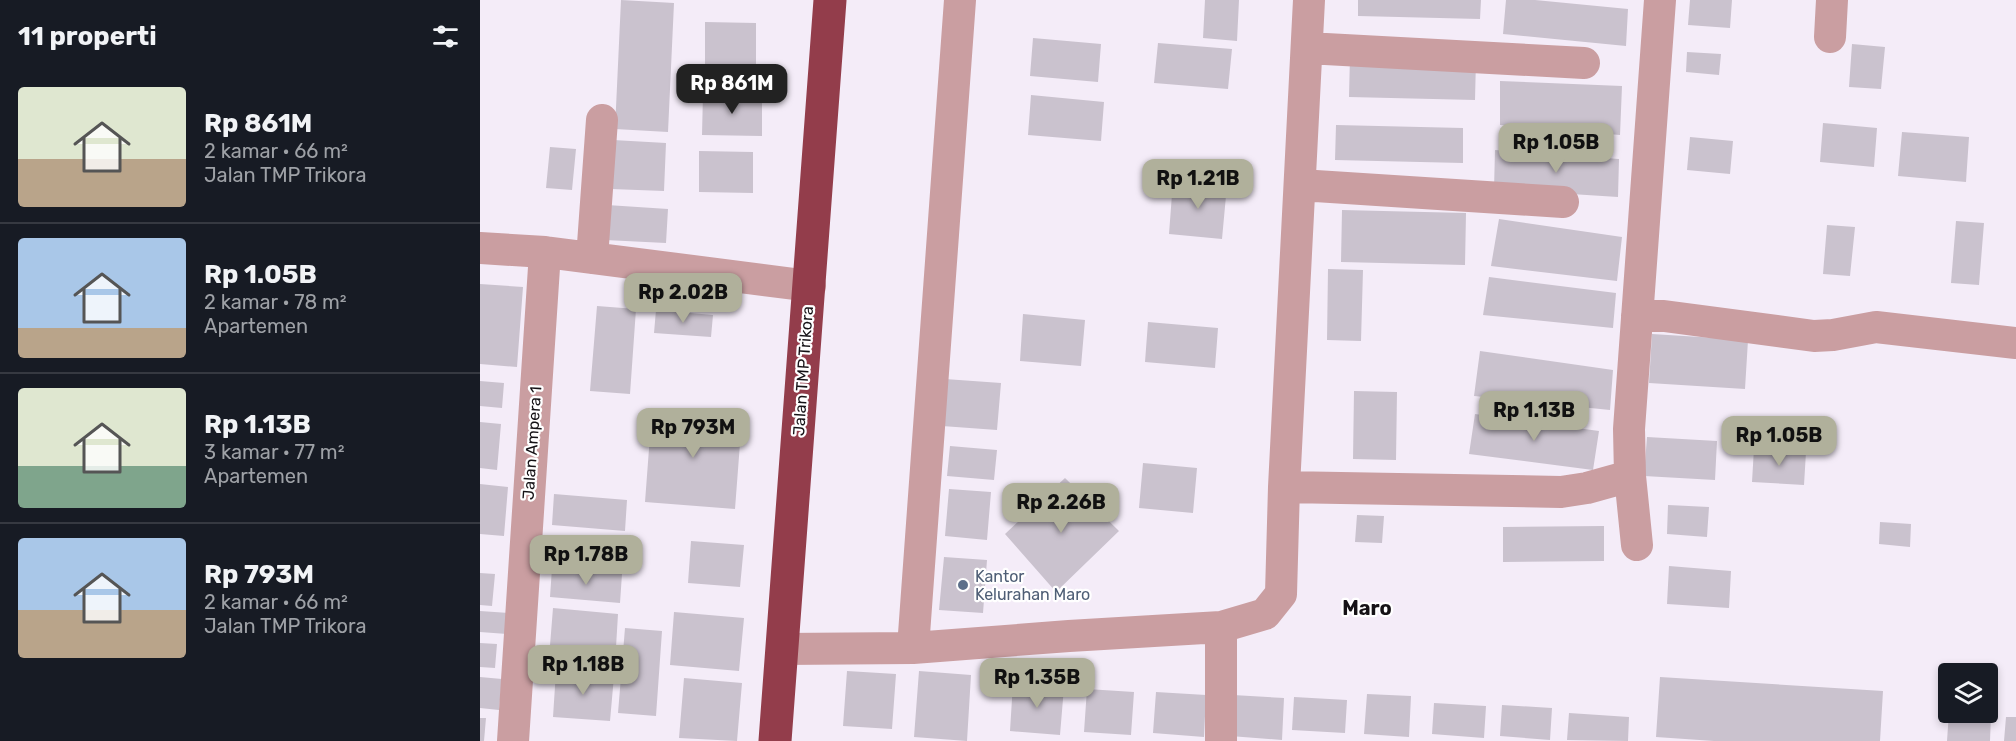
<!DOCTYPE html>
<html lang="id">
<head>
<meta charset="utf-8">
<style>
  :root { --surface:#171b24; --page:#20242c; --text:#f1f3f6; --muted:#9ea1a6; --line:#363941; --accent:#b0b09b }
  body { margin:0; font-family:Rubik,sans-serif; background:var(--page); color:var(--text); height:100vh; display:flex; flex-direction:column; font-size:22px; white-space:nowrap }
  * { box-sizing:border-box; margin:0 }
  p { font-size:20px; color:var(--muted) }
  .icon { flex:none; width:33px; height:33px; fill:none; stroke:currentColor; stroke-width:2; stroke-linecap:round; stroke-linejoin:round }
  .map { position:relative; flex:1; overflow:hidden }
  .panel { display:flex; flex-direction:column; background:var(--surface); width:480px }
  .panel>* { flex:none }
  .buttons { position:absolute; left:1458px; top:663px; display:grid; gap:12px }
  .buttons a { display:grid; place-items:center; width:60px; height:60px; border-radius:6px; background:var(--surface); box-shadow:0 3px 9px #0003; font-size:30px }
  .price { position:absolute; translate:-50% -51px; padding:0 14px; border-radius:12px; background:var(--accent); color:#111; font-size:20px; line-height:39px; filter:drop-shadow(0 2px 3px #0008) }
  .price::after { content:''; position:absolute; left:50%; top:36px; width:18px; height:14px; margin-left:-9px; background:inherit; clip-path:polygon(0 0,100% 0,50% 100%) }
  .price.active { background:#222; color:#fff }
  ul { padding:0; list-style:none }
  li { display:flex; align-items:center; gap:18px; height:150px; padding:0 18px }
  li+li { border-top:2px solid var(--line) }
  li span { display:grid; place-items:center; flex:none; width:168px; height:120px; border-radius:6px; color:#555 }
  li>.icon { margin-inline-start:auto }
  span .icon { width:72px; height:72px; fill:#fffc; stroke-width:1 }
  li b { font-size:26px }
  h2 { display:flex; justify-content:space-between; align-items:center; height:72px; padding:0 18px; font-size:26px }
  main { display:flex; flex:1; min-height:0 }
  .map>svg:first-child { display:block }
</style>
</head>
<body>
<main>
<section class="panel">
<h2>11 properti<svg class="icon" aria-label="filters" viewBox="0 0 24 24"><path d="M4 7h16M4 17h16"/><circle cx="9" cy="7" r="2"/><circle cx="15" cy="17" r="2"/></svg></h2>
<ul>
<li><span style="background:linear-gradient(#dfe7d0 60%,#b9a48a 0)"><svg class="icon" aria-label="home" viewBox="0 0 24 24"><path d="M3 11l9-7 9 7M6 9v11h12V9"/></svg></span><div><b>Rp 861M</b><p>2 kamar · 66 m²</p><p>Jalan TMP Trikora</p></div></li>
<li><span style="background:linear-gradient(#a9c7e8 75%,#b9a48a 0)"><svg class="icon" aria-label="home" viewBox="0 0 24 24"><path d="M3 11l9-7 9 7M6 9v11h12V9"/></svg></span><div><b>Rp 1.05B</b><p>2 kamar · 78 m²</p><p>Apartemen</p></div></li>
<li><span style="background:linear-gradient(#dfe7d0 65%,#7fa58c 0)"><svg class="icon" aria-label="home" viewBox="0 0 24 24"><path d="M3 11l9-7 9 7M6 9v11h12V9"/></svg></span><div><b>Rp 1.13B</b><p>3 kamar · 77 m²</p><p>Apartemen</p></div></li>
<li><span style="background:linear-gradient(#a9c7e8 60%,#b9a48a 0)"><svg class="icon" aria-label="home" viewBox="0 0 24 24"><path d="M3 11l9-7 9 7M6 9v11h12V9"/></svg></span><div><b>Rp 793M</b><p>2 kamar · 66 m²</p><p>Jalan TMP Trikora</p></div></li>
</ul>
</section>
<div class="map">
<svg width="1536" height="741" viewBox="0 0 1536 741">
  <rect width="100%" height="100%" fill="#f4ecf8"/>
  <path fill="#cac2ce" d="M 141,0 L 194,3 L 188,132 L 135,129 Z
    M 725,0 L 759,0 L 757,41 L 723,38 Z
    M 878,0 L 1001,0 L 1000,19 L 878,16 Z
    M 1026,0 L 1055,0 L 1148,9 L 1146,46 L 1023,34 Z
    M 1210,0 L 1252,0 L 1250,28 L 1208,25 Z
    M 225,22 L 276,23 L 276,65 L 225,64 Z
    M 553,38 L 621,44 L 618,82 L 550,76 Z
    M 678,43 L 752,49 L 748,89 L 674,83 Z
    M 1372,44 L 1405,47 L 1401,89 L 1369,87 Z
    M 1207,52 L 1241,54 L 1239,75 L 1206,72 Z
    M 870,56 L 996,59 L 995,100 L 869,97 Z
    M 1020,81 L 1142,86 L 1140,135 L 1020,125 Z
    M 223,93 L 282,94 L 282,136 L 222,135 Z
    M 551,95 L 624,102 L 621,141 L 548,135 Z
    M 1343,123 L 1397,128 L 1394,167 L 1340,162 Z
    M 856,125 L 983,128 L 983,163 L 855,160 Z
    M 1422,132 L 1489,137 L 1486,182 L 1418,176 Z
    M 1210,137 L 1253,141 L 1250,174 L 1207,170 Z
    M 133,140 L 186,143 L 184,191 L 131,189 Z
    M 70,147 L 96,149 L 92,190 L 66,188 Z
    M 1015,150 L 1139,159 L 1138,197 L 1014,189 Z
    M 219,151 L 273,152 L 273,193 L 219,192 Z
    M 693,181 L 747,185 L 742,239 L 689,234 Z
    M 127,205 L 188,209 L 186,243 L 125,240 Z
    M 862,210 L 986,213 L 985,265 L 861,262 Z
    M 1019,219 L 1142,237 L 1137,281 L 1011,266 Z
    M 1476,221 L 1504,223 L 1499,285 L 1471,283 Z
    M 1347,225 L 1375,227 L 1370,276 L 1343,274 Z
    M 848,269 L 883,270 L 881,341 L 847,340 Z
    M 1009,277 L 1136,293 L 1133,328 L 1003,315 Z
    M 0,284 L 43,287 L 37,367 L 0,364 Z
    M 117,306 L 156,309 L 150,394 L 110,391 Z
    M 176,310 L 233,315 L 231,337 L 174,333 Z
    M 543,314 L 605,320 L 601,366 L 540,361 Z
    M 668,322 L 738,328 L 735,368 L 665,362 Z
    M 1172,334 L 1268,340 L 1265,389 L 1169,383 Z
    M 1000,351 L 1133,370 L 1130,410 L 994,396 Z
    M 465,379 L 521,383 L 517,430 L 462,426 Z
    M 0,381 L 24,383 L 22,408 L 0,406 Z
    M 874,391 L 917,392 L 916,460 L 873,459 Z
    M 172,409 L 262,417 L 255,509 L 165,502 Z
    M 995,414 L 1119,431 L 1113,470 L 989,454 Z
    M 0,422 L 21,424 L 17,470 L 0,468 Z
    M 1167,437 L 1237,441 L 1235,480 L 1164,476 Z
    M 470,446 L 517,450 L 514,480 L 467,476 Z
    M 1274,448 L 1326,452 L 1324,485 L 1272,482 Z
    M 663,463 L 717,468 L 713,513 L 659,508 Z
    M 585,478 L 639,531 L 576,592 L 525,534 Z
    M 0,484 L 28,487 L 24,536 L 0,534 Z
    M 469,489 L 511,492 L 507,540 L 465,536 Z
    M 74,494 L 147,500 L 145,531 L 72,525 Z
    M 1188,505 L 1229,507 L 1227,537 L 1187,534 Z
    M 877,515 L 904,516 L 902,543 L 875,542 Z
    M 1400,522 L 1431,524 L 1430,547 L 1399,544 Z
    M 1124,526 L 1124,561 L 1023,562 L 1023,527 Z
    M 211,541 L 264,545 L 260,587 L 208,583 Z
    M 464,557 L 507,560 L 503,613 L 459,610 Z
    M 1189,566 L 1251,571 L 1249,608 L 1187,604 Z
    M 72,568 L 142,574 L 140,603 L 70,597 Z
    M 0,573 L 15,574 L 12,606 L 0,605 Z
    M 73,608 L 138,614 L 135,664 L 69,658 Z
    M 0,611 L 29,613 L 27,634 L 0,632 Z
    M 194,612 L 264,618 L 259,671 L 190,665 Z
    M 145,628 L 182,631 L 176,716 L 138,713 Z
    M 0,643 L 17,644 L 15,668 L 0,667 Z
    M 76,671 L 134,676 L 130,721 L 73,717 Z
    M 367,671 L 416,674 L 412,729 L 363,726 Z
    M 439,671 L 491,675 L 487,741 L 434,737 Z
    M 0,677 L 22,679 L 19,710 L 0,708 Z
    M 1180,677 L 1403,691 L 1400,741 L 1234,741 L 1176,737 Z
    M 204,678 L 262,683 L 257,741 L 199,738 Z
    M 533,683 L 584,687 L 580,735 L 530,731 Z
    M 607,689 L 654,692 L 651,735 L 604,732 Z
    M 676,692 L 726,695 L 724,737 L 673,733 Z
    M 887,694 L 931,696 L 929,737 L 884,734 Z
    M 753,695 L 804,698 L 802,740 L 750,736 Z
    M 814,697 L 867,700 L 865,733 L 812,730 Z
    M 954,703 L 1006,706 L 1004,738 L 952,734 Z
    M 1022,705 L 1072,708 L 1070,740 L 1020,736 Z
    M 1469,712 L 1511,715 L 1510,741 L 1467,741 Z
    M 1089,713 L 1149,717 L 1148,741 L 1087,740 Z
    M 1526,717 L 1536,717 L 1536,741 L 1524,741 Z
    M 0,718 L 6,718 L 4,741 L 0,741 Z"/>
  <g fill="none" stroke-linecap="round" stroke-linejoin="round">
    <path stroke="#ca9ea1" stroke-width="32" d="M 1350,37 L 1352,0
      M 827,48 L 1104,63
      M 820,185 L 1083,202
      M 0,248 L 65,252 L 330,286
      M 112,258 L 122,120
      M 1157,316 L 1184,316 L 1334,336 L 1353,335 L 1396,327 L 1536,343
      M 1150,476 L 1157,545
      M 804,487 L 1081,492 L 1107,488 L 1150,476 L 1149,429 L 1180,0
      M 433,648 L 480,0
      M 302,649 L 433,648 L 589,636 L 741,627 L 785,614 L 801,594 L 804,487 L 829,0
      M 33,741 L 65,252
      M 741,741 L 741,627"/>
    <path stroke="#933d4b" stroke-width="33" d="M 295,741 L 350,0"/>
  </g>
  <circle fill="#5c6f8a" stroke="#fff" stroke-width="2" cx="483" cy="585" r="6"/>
  <g text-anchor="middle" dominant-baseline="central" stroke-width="4.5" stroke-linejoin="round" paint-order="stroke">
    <g font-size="16" fill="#151216" stroke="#fff">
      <text transform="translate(323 371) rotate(-86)">Jalan TMP Trikora</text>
      <text transform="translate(52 443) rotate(-86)">Jalan Ampera 1</text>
    </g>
    <g font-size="16" fill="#4e5e75" stroke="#fff" text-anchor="start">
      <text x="495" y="576">Kantor<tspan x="495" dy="18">Kelurahan Maro</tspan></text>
    </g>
    <g font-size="20" font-weight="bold" fill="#151216" stroke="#fff">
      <text x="887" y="608">Maro</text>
    </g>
  </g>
</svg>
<div class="buttons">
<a><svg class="icon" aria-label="layers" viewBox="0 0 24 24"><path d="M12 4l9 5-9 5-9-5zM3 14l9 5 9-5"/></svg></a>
</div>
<b class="price active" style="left:252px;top:115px">Rp 861M</b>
<b class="price" style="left:1076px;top:174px">Rp 1.05B</b>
<b class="price" style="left:718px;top:210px">Rp 1.21B</b>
<b class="price" style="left:203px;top:324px">Rp 2.02B</b>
<b class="price" style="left:1054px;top:442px">Rp 1.13B</b>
<b class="price" style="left:213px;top:459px">Rp 793M</b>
<b class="price" style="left:1299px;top:467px">Rp 1.05B</b>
<b class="price" style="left:581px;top:534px">Rp 2.26B</b>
<b class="price" style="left:106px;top:586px">Rp 1.78B</b>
<b class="price" style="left:103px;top:696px">Rp 1.18B</b>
<b class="price" style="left:557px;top:709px">Rp 1.35B</b>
</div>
</main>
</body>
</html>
